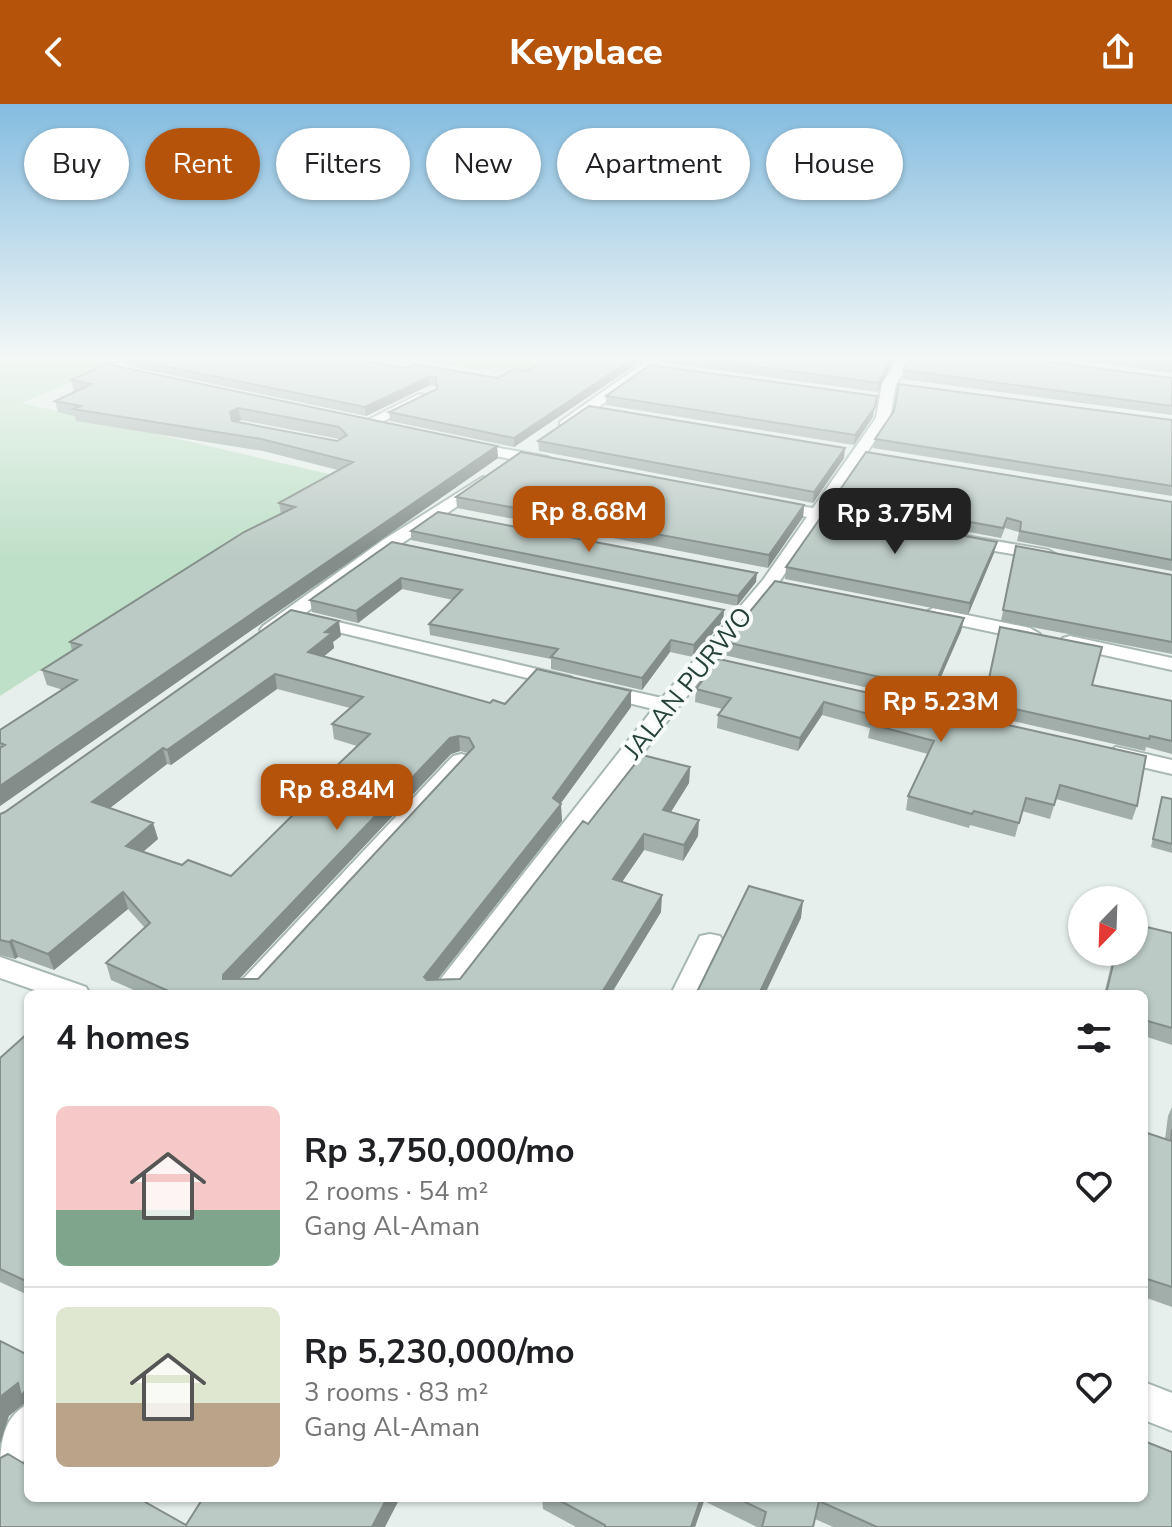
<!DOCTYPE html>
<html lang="en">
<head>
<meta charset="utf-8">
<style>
  :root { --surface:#fff; --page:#f6f6f6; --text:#202124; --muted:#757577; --line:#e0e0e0; --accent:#b45309 }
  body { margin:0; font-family:"Nunito Sans",sans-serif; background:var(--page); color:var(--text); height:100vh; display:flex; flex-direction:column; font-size:30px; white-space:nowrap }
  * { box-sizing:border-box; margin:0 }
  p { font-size:26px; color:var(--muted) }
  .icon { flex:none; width:44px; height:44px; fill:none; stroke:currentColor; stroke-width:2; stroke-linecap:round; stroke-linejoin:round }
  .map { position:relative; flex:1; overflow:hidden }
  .sheet { position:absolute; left:24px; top:886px; width:1124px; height:512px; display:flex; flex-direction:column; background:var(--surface); border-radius:12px; box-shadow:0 2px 6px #0004 }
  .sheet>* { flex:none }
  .top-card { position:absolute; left:24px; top:24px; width:1124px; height:72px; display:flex; gap:16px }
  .needle { width:52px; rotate:203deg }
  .fabs { position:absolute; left:1068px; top:782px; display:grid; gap:16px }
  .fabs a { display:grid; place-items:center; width:80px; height:80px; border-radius:50%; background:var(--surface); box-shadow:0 2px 6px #0004; font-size:40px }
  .price { position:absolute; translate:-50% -68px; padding:0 18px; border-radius:16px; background:var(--accent); color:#fff; font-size:26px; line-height:52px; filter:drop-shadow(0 2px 4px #0008) }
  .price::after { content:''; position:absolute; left:50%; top:48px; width:24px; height:18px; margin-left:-12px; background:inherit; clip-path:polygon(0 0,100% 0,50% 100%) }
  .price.on { background:#222; color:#fff }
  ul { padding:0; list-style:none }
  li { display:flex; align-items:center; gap:24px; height:200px; padding:0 32px }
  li+li { border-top:2px solid var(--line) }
  li span { display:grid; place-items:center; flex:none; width:224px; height:160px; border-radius:12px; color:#555 }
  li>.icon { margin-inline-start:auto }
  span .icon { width:96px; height:96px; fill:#fffc; stroke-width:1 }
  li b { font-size:34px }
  h2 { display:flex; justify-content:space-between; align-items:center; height:96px; padding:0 32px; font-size:34px }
  .tag { padding:0 28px; border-radius:36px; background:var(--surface); box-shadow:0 2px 6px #0004; font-size:28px; line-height:72px }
  .tag.on { background:var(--accent); color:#fff }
  header { display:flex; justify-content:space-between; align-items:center; height:104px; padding:0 32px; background:var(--accent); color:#fff; font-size:36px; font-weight:800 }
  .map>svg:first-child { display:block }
</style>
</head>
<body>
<header><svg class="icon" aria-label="back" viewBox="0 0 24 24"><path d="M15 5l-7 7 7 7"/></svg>Keyplace<svg class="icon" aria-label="share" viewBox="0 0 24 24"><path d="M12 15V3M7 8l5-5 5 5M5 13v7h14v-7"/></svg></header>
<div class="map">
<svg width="1172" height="1423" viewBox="0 0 1172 1423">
  <rect width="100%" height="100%" fill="#e6efeb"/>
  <path fill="#bfe0c8" d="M 0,253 L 131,253 L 22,299 L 342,373 L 0,592 Z
    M 385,253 L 566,253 L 519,271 Z"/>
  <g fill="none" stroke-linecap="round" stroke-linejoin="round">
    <defs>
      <path id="minor" d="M 652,253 L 667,253 L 570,324 L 560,324 L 560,318 Z
        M 899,253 L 912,253 L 896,280 L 890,314 L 828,407 L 861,413 L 863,417 L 861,421 L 822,415 L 775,484 L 675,607 L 459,890 L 429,890 L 653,605 L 592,590 L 589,586 L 592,582 L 599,580 L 662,594 L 763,476 L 807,413 L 767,404 L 767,398 L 813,404 L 876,314 L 882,280 Z
        M 419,290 L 424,291 L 424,297 L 376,321 L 371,322 L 364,318 Z
        M 467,338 L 548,353 L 556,358 L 548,363 L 462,345 L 462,339 Z
        M 483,373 L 491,378 L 489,381 L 395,444 L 304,510 L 571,573 L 574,577 L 571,581 L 564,583 L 301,519 L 299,514 L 277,530 L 263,530 L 260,526 L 263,522 L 383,436 Z
        M 966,432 L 1048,446 L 1057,451 L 1048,456 L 960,441 L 957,437 L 960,433 Z
        M 933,504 L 1030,524 L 1040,530 L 1030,536 L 926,514 L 923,510 Z
        M 1070,532 L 1172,554 L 1172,566 L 1063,542 L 1060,538 L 1063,534 Z
        M 1116,643 L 1172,656 L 1172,670 L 1108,655 L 1105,650 Z
        M 461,650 L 469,652 L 472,657 L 469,662 L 260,890 L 229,890 L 453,652 Z
        M 710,830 L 720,832 L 724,839 L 699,890 L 671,890 L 700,832 Z
        M 0,853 L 86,883 L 90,890 L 46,890 L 0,874 Z
        M 1144,1278 L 1172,1289 L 1172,1327 L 1144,1316 Z
        M 28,1300 C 28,1333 36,1362 0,1377 C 0,1344 0,1315 28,1300 Z"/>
    </defs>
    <use href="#minor" stroke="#a8b8b2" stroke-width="4"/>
    <use href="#minor" fill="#fff" fill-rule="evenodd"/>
  </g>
  <path fill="#a1aea9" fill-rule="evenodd" d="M 554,253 L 647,253 L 514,343 L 390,317 L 389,308 L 437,285 L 436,282 L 430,281 L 366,312 L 127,262 L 125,254 L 407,264 L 498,274 L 526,267 Z
    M 665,253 L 891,254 L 890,262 L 878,288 L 665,259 Z
    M 1055,253 L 1172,253 L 1172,269 Z
    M 903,266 L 1172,274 L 1172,311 L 902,275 Z
    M 71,276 L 497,342 L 498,354 L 0,702 L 0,626 L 63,586 L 47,581 L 42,566 L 72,547 L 70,538 L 281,410 L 279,399 L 338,366 L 263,347 L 76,317 L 75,312 L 58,308 L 55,297 L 75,288 L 74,288 ZM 241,316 L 339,335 L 337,337 L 237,318 Z
    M 606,292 L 873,313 L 854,341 L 606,301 Z
    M 1172,316 L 1172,392 L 873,344 L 875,335 Z
    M 538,337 L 844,354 L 813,399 L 539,347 Z
    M 456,393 L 804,401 L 803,413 L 768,464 L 457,404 Z
    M 835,393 L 1172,398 L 1172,467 L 1017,437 L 1019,428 L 1005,424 L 1001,434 L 834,403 Z
    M 411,427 L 756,478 L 737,502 L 411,436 Z
    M 392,438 L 724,506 L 723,517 L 693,553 L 670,548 L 642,586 L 551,565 L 551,555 L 430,531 L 429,520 L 453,496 L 402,485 L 358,519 L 312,508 L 310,496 Z
    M 1016,442 L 1172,471 L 1172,550 L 1001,517 Z
    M 994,449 L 968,511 L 785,475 L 786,463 Z
    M 964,514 L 961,527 L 930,598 L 724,551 L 725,538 Z
    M 1000,523 L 1092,581 L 1172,597 L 1172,650 L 1146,643 L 1145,647 L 982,610 Z
    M 341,532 L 333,538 L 334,544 L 323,553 L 490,599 L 505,600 L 631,587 L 631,603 L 560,700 L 562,717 L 437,876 L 460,875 L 588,720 L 690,663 L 689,679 L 671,708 L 698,732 L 683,757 L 644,746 L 622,778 L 661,808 L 611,890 L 143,890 L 111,876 L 106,859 L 145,824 L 128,805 L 54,866 L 18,853 L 15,855 L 0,851 L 0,710 L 5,708 ZM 277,585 L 350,604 L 332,620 L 334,635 L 357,642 L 306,691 L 307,697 L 231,772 L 182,761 L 143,748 L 158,735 L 153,719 L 110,704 L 167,660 L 171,661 ZM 460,647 L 468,649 L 258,875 L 239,875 L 451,650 Z
    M 719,555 L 1137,702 L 1132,716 L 1056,695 L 1050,715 L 1022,707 L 1015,733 L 970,721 L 969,724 L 906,706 L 908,692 L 928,650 L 868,634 L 870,624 L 822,611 L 798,647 L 717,624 L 718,611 L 722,605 L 695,598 L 696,585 Z
    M 1162,693 L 1172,695 L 1172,749 L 1151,743 Z
    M 1172,829 L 1172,941 L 1144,932 L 1144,890 L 1104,890 L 1111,862 L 1108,861 L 1110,848 L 1134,848 Z
    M 28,929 L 28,1191 L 0,1178 L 0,954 Z
    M 1172,1003 L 1172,1203 L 1144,1193 L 1144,1028 L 1165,1035 L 1168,1012 Z
    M 542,1394 L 1144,1394 L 1172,1423 L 833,1423 L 815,1415 L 813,1423 L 757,1423 L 704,1397 L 695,1423 L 576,1423 L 543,1405 Z"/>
  <path fill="#838d89" d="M 635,253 L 647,253 L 514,343 L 514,334 Z
    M 891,254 L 890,262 L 878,288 L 879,279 Z
    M 429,273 L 430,281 L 366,312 L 365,303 Z
    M 877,292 L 873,313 L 854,341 L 855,331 Z
    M 238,304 L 241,316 L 232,320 L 230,308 Z
    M 497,342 L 498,354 L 0,702 L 0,682 Z
    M 845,344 L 844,354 L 813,399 L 814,388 Z
    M 804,401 L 803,413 L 768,464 L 769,451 Z
    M 997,438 L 994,449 L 968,511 L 970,499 Z
    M 757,469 L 756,478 L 737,502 L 738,492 Z
    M 401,474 L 402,485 L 358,519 L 356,507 Z
    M 724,506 L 723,517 L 693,553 L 694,541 Z
    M 964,514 L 961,527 L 930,598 L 933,585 Z
    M 339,517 L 341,532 L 333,538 L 334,544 L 311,563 L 308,548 L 325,528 Z
    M 671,536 L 670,548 L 642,586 L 642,574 Z
    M 275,570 L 277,585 L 171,661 L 167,646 Z
    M 631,587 L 631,603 L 553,710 L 553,694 Z
    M 824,598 L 822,611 L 798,647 L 800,634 Z
    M 459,632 L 460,647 L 451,650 L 227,888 L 223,871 L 450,634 Z
    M 163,644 L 167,660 L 97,714 L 92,698 Z
    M 690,663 L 689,679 L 662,722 L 663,706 Z
    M 561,700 L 562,717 L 426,890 L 424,873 Z
    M 699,716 L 698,732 L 683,757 L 684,741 Z
    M 153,719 L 158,735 L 131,758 L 126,742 Z
    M 644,730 L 644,746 L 613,791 L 613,775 Z
    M 123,788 L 128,805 L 54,866 L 48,850 Z
    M 662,791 L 661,808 L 611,890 L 601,890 Z
    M 803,797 L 801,814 L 765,890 L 759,890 Z
    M 12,836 L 18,853 L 15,855 L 9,838 Z
    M 18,1279 L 28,1283 L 28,1304 L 25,1299 L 9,1312 L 0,1340 L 0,1293 Z
    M 387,1394 L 400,1394 L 385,1423 L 372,1423 Z
    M 701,1394 L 705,1394 L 704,1397 L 695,1423 L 691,1423 Z"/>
  <path fill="#bbcac4" stroke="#838d89" stroke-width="2" fill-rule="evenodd" d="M 127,253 L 339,253 L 407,264 L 413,260 L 498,274 L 514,265 L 526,267 L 554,253 L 635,253 L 514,334 L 389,308 L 437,285 L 436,273 L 429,273 L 365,303 L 125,254 Z
    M 685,253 L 890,253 L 891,254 L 879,279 Z
    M 911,253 L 1013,253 L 1172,274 L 1172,302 L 903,266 Z
    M 1119,253 L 1172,253 L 1172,260 Z
    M 106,260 L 497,342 L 0,682 L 0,644 L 5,641 L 0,639 L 0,626 L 77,576 L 42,566 L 81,541 L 70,538 L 244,428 L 295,403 L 279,399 L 353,358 L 261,335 L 73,305 L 81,302 L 55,297 L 92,280 L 71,276 ZM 238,304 L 339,323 L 347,331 L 337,337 L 232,317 L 230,308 Z
    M 650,261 L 877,292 L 875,303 L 855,331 L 606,292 Z
    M 899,280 L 1172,316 L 1172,382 L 875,335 L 894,307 Z
    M 589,302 L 845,344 L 814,388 L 538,337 Z
    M 521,348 L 804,401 L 769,451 L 456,393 Z
    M 866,348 L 1172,398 L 1172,456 L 1020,427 L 1021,418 L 1007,414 L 1003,424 L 835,393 Z
    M 826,406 L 997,438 L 970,499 L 786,463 Z
    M 438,408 L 757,469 L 738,492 L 411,427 Z
    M 392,438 L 724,506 L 694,541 L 671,536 L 642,574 L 551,553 L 558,545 L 429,520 L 462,486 L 401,474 L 356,507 L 310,496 Z
    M 1016,442 L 1172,471 L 1172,538 L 1003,506 Z
    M 775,477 L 964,514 L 933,585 L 725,538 Z
    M 291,506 L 339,517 L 325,528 L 332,529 L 308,548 L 490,599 L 493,596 L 505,600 L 537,565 L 631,587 L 553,694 L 561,700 L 424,873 L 427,876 L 460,875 L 583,717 L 588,720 L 642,651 L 690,663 L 663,706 L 699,716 L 684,741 L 644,730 L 613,775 L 662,791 L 601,890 L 175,890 L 106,859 L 150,819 L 123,788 L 48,850 L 12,836 L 9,838 L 0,836 L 0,710 L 5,708 ZM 275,570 L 363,593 L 332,620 L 370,630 L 306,691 L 311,693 L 231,772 L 188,756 L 182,761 L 126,742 L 153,719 L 92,698 L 163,644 L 167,646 ZM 459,632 L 469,634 L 474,643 L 258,875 L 223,875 L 223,871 L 450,634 Z
    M 1000,523 L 1102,543 L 1092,581 L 1172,597 L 1172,637 L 1150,632 L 1149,635 L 984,598 Z
    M 719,555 L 926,602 L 980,618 L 981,615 L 1146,652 L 1137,702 L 1060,681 L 1054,701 L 1026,694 L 1019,719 L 974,707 L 972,710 L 908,692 L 934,637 L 870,620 L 876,612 L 824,598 L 800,634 L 718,611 L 731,594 L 696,585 Z
    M 1162,693 L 1172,695 L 1172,740 L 1153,735 Z
    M 749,782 L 803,797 L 759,890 L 696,890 Z
    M 1134,820 L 1172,829 L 1172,924 L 1144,916 L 1144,890 L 1106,890 L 1116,848 L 1134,848 Z
    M 28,929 L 28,1178 L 0,1165 L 0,954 Z
    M 1172,1025 L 1172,1183 L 1144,1174 L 1144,1028 L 1171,1037 Z
    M 0,1237 L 28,1251 L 28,1283 L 21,1292 L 18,1279 L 0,1293 Z
    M 1144,1337 L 1172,1348 L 1172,1423 L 877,1423 L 819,1397 L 813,1423 L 762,1423 L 766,1408 L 737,1394 L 1144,1394 Z
    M 8,1350 L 28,1362 L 28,1394 L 84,1394 L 89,1396 L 90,1394 L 138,1394 L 186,1421 L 203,1394 L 387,1394 L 372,1423 L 0,1423 L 0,1354 Z
    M 555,1394 L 701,1394 L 691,1423 L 605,1423 L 605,1421 Z"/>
  <linearGradient id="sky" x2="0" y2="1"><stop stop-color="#84bce0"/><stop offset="0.56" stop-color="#f4f8f6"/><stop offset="1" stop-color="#f4f8f6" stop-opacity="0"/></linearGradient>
  <rect width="1172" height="453" fill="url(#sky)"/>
  <g text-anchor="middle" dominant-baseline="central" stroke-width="8" stroke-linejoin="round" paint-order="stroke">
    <g font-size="26" fill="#24423a" stroke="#f7fbf9">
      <text transform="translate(688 579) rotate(-51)">JALAN PURWO</text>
    </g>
  </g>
</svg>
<div class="fabs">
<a><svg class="needle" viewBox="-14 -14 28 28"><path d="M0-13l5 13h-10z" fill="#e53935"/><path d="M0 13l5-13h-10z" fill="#757577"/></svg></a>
</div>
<b class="price" style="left:589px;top:450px">Rp 8.68M</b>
<b class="price on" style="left:895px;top:452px">Rp 3.75M</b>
<b class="price" style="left:941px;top:640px">Rp 5.23M</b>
<b class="price" style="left:337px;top:728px">Rp 8.84M</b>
<div class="top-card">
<a class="tag">Buy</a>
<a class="tag on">Rent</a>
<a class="tag">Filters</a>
<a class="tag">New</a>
<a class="tag">Apartment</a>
<a class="tag">House</a>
</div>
<section class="sheet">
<h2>4 homes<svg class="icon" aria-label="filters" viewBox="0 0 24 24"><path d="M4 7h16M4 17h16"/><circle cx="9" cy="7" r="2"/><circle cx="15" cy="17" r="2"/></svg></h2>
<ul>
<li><span style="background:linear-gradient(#f6c9c9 65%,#7fa58c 0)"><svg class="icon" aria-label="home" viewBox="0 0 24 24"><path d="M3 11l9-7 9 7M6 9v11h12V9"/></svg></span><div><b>Rp 3,750,000/mo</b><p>2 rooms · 54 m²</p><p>Gang Al-Aman</p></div><svg class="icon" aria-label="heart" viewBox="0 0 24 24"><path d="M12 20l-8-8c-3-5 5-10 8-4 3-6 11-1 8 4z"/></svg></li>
<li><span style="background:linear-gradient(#dfe7d0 60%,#b9a48a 0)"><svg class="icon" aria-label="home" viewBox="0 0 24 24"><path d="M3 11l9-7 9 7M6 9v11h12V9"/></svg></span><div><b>Rp 5,230,000/mo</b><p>3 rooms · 83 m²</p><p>Gang Al-Aman</p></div><svg class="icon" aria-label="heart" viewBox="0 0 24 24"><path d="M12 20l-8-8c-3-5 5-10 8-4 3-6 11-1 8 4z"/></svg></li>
</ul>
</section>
</div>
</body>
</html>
